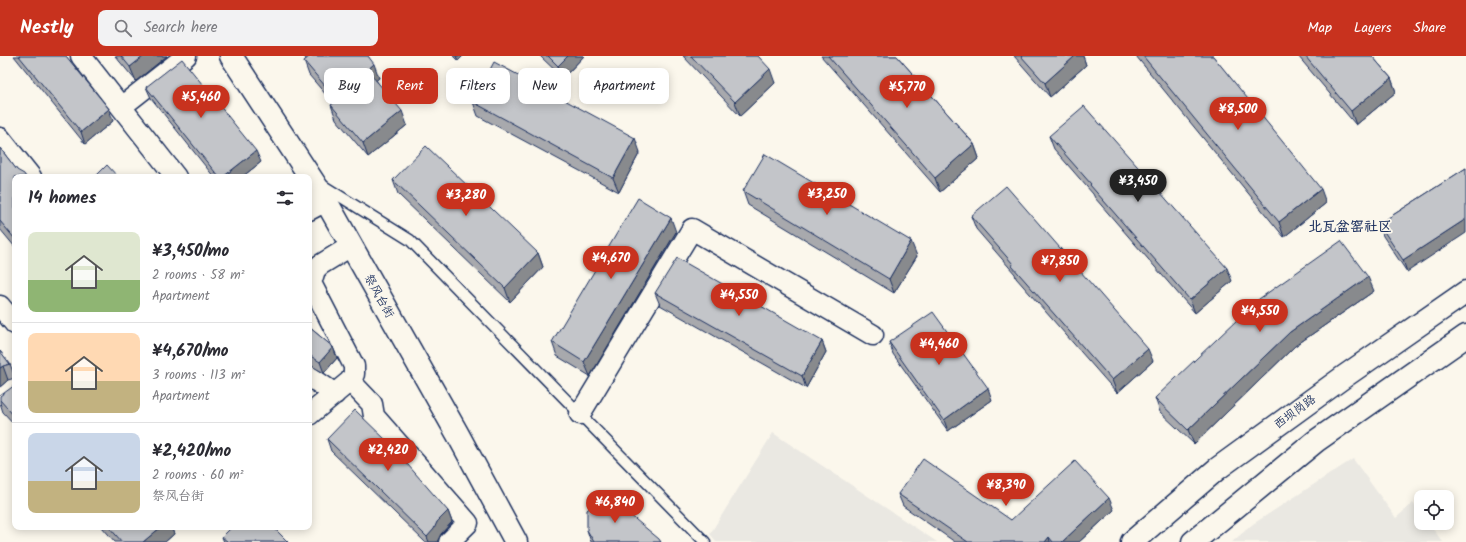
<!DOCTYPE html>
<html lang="en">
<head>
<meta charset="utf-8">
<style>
  :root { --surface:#fff; --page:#f2f2f3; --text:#2b2b33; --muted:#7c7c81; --line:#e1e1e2; --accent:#c8321e }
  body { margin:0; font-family:Kalam,"LXGW WenKai TC",sans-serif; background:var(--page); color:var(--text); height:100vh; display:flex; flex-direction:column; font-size:15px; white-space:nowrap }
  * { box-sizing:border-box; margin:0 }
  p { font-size:13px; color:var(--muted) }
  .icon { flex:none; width:22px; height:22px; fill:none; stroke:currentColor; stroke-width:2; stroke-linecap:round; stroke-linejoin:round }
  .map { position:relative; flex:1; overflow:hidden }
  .drawer { position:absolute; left:12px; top:118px; width:300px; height:356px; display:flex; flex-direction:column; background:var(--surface); border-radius:8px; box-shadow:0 2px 10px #0003 }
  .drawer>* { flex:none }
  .guide { position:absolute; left:324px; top:12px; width:380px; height:36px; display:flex; gap:8px }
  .buttons { position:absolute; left:1414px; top:434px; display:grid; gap:8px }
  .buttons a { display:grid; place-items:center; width:40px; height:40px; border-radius:8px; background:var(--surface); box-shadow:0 2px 10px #0003; font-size:20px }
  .price { position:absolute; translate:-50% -34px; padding:0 9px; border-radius:14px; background:var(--accent); color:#fff; font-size:13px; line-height:26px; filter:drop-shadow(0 1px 2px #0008) }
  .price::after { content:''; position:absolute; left:50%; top:24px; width:12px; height:9px; margin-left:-6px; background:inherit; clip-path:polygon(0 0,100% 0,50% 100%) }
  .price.active { background:#222; color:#fff }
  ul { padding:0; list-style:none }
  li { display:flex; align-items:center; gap:12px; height:100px; padding:0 16px }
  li+li { border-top:1px solid var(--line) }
  li span { display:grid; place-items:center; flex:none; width:112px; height:80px; border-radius:8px; color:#555 }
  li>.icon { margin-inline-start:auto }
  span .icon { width:48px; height:48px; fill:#fffc; stroke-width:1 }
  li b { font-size:17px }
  h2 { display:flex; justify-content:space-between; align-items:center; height:48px; padding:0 16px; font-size:17px }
  .tag { padding:0 14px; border-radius:8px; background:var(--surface); box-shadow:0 2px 10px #0003; font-size:14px; line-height:36px }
  .tag.active { background:var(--accent); color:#fff }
  header { display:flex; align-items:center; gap:24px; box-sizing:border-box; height:56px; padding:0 20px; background:var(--accent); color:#fff }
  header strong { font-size:19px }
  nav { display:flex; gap:22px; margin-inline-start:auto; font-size:14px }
  .search { width:280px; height:36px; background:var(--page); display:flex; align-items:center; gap:10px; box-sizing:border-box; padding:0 14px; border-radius:8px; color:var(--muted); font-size:15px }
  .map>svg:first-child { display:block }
</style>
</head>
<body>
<header>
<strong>Nestly</strong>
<div class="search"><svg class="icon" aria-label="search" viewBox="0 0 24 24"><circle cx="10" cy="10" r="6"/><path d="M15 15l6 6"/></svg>Search here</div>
<nav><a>Map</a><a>Layers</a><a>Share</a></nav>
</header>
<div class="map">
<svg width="1466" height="486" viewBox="0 0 1466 486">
  <rect width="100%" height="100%" fill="#fbf7ec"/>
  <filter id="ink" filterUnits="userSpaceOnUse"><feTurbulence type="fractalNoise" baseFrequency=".025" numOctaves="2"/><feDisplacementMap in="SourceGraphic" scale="8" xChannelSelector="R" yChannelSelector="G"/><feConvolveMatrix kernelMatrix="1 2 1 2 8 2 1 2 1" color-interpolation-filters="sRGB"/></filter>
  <g filter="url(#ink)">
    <path fill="#eae8e2" d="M 773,377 L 937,486 L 717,486 L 710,478 Z
      M 1353,403 L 1396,462 L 1413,447 L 1421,458 L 1421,467 L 1428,467 L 1443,486 L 1232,486 L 1253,468 Z"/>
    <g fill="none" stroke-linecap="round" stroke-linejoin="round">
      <defs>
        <path id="lane" d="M 322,129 L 410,184 L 705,486"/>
        <path id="street" d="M 81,0 L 176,121
          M 121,51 L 186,0
          M 0,82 L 31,121
          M 309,154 L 326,145
          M 0,250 L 15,268
          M 309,320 L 335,338
          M 350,325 L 372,348 L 374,360 L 468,467 L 449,486
          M 580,358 L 692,173 L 873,279
          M 309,359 L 350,325 L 354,318 L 354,310 L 311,227 L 315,214 L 320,209 L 351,190"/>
        <path id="secondary" d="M 231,0 L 326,145 L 457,377 L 516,486"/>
        <path id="primary" d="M 1132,486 L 1217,413 L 1345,320 L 1466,236
          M 1193,486 L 1316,385 L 1466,280"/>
      </defs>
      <use href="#lane" stroke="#1b2f5e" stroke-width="13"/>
      <use href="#street" stroke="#1b2f5e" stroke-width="23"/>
      <use href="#secondary" stroke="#1b2f5e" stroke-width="25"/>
      <use href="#primary" stroke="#1b2f5e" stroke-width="25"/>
      <use href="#lane" stroke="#fbf7ec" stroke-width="10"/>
      <use href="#street" stroke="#fbf7ec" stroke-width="20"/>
      <use href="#secondary" stroke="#fbf7ec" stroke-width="22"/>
      <use href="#primary" stroke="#fbf7ec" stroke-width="22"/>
    </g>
    <path fill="#a8a9ad" stroke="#1b2f5e" d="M 14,0 L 66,0 L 113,65 L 85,88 Z
      M 115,0 L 167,0 L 136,25 Z
      M 304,0 L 368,0 L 379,22 L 376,24 L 407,69 L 368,101 L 336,63 L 331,49 L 333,47 L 309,19 L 304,5 L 306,3 Z
      M 453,0 L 463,0 L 458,5 Z
      M 540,0 L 584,0 L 563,22 Z
      M 683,0 L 758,0 L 775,27 L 740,60 Z
      M 821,0 L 897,0 L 974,88 L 979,102 L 940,136 Z
      M 1014,0 L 1083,0 L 1086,9 L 1050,41 Z
      M 1136,0 L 1213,0 L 1326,147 L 1284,181 Z
      M 1298,0 L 1372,0 L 1391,22 L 1396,36 L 1356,69 Z
      M 146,31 L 261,106 L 242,121 L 214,121 L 151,42 Z
      M 473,46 L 640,96 L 619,136 L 478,60 Z
      M 1049,80 L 1232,225 L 1195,257 L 1095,142 L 1093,138 L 1054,93 Z
      M 0,92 L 17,114 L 15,121 L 15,191 L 0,173 Z
      M 1466,112 L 1407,216 L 1383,180 L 1379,168 Z
      M 393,124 L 538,197 L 543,211 L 510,246 L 398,138 Z
      M 743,135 L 917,200 L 894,237 L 748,149 Z
      M 971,160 L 1153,305 L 1117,337 L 1016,222 L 1015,218 L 976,173 Z
      M 676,176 L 590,320 L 557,300 L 552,286 Z
      M 1374,235 L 1295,290 L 1194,388 L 1160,356 L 1155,342 Z
      M 655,237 L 822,285 L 826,296 L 806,332 L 660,249 Z
      M 309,271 L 333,291 L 337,302 L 324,317 L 310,309 L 309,309 Z
      M 889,286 L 992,344 L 948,375 L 893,298 Z
      M 0,295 L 10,308 L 15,321 L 15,322 L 8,324 L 0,331 Z
      M 15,329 L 15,369 L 3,356 L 0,347 L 0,344 Z
      M 327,383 L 448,455 L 452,466 L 441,478 L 438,485 L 437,486 L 425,486 L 331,395 Z
      M 898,438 L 1011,464 L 1114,454 L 1079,486 L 955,486 L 903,450 Z
      M 102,471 L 171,471 L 174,478 L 165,486 L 115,486 Z
      M 587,474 L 661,486 L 591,486 Z
      M 222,481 L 288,486 L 224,486 Z"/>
    <path fill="#888a8d" stroke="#1b2f5e" d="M 144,0 L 167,0 L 136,25 L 130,11 Z
      M 456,0 L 463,0 L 458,5 Z
      M 568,0 L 584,0 L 563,22 L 558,10 Z
      M 1075,0 L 1083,0 L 1086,9 L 1050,41 L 1045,27 Z
      M 374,8 L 379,22 L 372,28 L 367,14 Z
      M 770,13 L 775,27 L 740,60 L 735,46 Z
      M 1391,22 L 1396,36 L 1356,69 L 1351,55 Z
      M 109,53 L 113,65 L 85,88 L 81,76 Z
      M 402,55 L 407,69 L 368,101 L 363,87 Z
      M 635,82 L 640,96 L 619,136 L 613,122 Z
      M 974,88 L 979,102 L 940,136 L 935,122 Z
      M 256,95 L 261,106 L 242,121 L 223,121 Z
      M 1321,133 L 1326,147 L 1284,181 L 1279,166 Z
      M 671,162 L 676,176 L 590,320 L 584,306 Z
      M 1466,163 L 1466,177 L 1407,216 L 1403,204 Z
      M 911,185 L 917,200 L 894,237 L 889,223 Z
      M 538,197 L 543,211 L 510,246 L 505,232 Z
      M 1227,212 L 1232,225 L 1195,257 L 1190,244 Z
      M 1368,221 L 1374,235 L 1295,290 L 1194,388 L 1188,374 L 1290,276 Z
      M 822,285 L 826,296 L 806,332 L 802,320 Z
      M 333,291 L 337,302 L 324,317 L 320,306 Z
      M 1148,293 L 1153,305 L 1117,337 L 1112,324 Z
      M 3,310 L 8,324 L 0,331 L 0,312 Z
      M 988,332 L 992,344 L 948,375 L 944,364 Z
      M 1109,442 L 1114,454 L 1079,486 L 1062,486 Z
      M 448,455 L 452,466 L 441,478 L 437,486 L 429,486 L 427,481 L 437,466 Z
      M 161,471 L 171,471 L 174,478 L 165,486 L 143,486 Z
      M 1049,481 L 1050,486 L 1045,486 Z"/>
    <path fill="#c3c5c9" stroke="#1b2f5e" d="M 19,0 L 66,0 L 109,53 L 81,76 Z
      M 121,0 L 144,0 L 130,11 Z
      M 310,0 L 368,0 L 374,8 L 367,14 L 402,55 L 363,87 L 331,49 L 337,44 L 304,5 Z
      M 548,0 L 568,0 L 558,10 Z
      M 691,0 L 758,0 L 770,13 L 735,46 Z
      M 828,0 L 897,0 L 974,88 L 935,122 Z
      M 1021,0 L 1075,0 L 1045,27 Z
      M 1143,0 L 1213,0 L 1321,133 L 1279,166 Z
      M 1305,0 L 1372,0 L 1391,22 L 1351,55 Z
      M 182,3 L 256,95 L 223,121 L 219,121 L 146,31 Z
      M 494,6 L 635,82 L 613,122 L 473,46 Z
      M 1084,50 L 1227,212 L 1190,244 L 1090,129 L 1091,128 L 1049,80 Z
      M 426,90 L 538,197 L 505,232 L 393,124 Z
      M 0,92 L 17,114 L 24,118 L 26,121 L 15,121 L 15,183 L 0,165 Z
      M 765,98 L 911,185 L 889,223 L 743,135 Z
      M 107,109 L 118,121 L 95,121 Z
      M 1466,112 L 1466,163 L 1403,204 L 1379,168 Z
      M 1006,130 L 1148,293 L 1112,324 L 1012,210 L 1013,208 L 971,160 Z
      M 638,142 L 671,162 L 584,306 L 552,286 Z
      M 1341,185 L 1368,221 L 1290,276 L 1188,374 L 1155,342 L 1259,243 Z
      M 677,202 L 822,285 L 802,320 L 655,237 Z
      M 933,256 L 988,332 L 944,364 L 889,286 Z
      M 309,271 L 333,291 L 320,306 L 309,299 Z
      M 0,295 L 10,308 L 3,310 L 0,312 Z
      M 15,329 L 15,361 L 0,344 L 0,340 Z
      M 355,354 L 388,386 L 448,455 L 437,466 L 434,473 L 427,481 L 327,383 Z
      M 923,403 L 1011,464 L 1075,405 L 1109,442 L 1062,486 L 1053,486 L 1049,481 L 1045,486 L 968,486 L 898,438 Z
      M 606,439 L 659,483 L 661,486 L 594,486 L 587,474 L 587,454 Z
      M 109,471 L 161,471 L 143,486 L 122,486 Z
      M 232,471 L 273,471 L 288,486 L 228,486 L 222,481 Z"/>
  </g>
  <g text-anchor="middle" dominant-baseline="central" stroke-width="3.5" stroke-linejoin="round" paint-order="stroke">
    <g font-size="12" fill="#1b2f5e" stroke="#fbf7ec">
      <text transform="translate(379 240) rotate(61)">祭风台街</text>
      <text transform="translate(1295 356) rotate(-36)">西坝岗路</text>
    </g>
    <g font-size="14" font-weight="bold" fill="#1b2f5e" stroke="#fbf7ec">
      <text x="1350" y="171">北瓦盆窑社区</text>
    </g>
  </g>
</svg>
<div class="buttons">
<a><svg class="icon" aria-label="locate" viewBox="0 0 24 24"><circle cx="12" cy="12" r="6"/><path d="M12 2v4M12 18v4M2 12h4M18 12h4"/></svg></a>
</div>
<b class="price" style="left:907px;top:53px">¥5,770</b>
<b class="price" style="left:201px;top:63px">¥5,460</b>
<b class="price" style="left:1238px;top:75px">¥8,500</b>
<b class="price active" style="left:1138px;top:147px">¥3,450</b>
<b class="price" style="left:827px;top:160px">¥3,250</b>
<b class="price" style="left:466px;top:161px">¥3,280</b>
<b class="price" style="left:611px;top:224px">¥4,670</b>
<b class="price" style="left:1060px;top:227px">¥7,850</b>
<b class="price" style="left:739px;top:261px">¥4,550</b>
<b class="price" style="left:1260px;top:277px">¥4,550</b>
<b class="price" style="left:939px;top:310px">¥4,460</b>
<b class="price" style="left:388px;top:416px">¥2,420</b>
<b class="price" style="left:1006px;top:451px">¥8,390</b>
<b class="price" style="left:615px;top:468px">¥6,840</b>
<div class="guide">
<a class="tag">Buy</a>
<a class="tag active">Rent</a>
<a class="tag">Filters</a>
<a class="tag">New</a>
<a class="tag">Apartment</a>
</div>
<section class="drawer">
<h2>14 homes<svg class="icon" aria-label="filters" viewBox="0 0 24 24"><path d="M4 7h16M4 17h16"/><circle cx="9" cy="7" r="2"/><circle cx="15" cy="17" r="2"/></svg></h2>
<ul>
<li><span style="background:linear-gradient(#dfe7d0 60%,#8fb573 0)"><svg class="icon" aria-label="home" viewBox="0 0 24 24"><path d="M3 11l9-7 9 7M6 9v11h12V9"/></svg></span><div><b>¥3,450/mo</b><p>2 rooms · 58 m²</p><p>Apartment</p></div></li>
<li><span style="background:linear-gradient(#ffd9b3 60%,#c2b280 0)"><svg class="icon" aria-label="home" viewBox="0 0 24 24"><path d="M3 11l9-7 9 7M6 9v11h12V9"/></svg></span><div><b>¥4,670/mo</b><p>3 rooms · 113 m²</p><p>Apartment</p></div></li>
<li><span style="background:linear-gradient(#c9d6e8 60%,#c2b280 0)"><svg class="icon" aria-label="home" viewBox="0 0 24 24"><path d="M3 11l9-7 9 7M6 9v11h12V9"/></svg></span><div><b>¥2,420/mo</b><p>2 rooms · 60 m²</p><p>祭风台街</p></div></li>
</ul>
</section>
</div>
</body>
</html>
